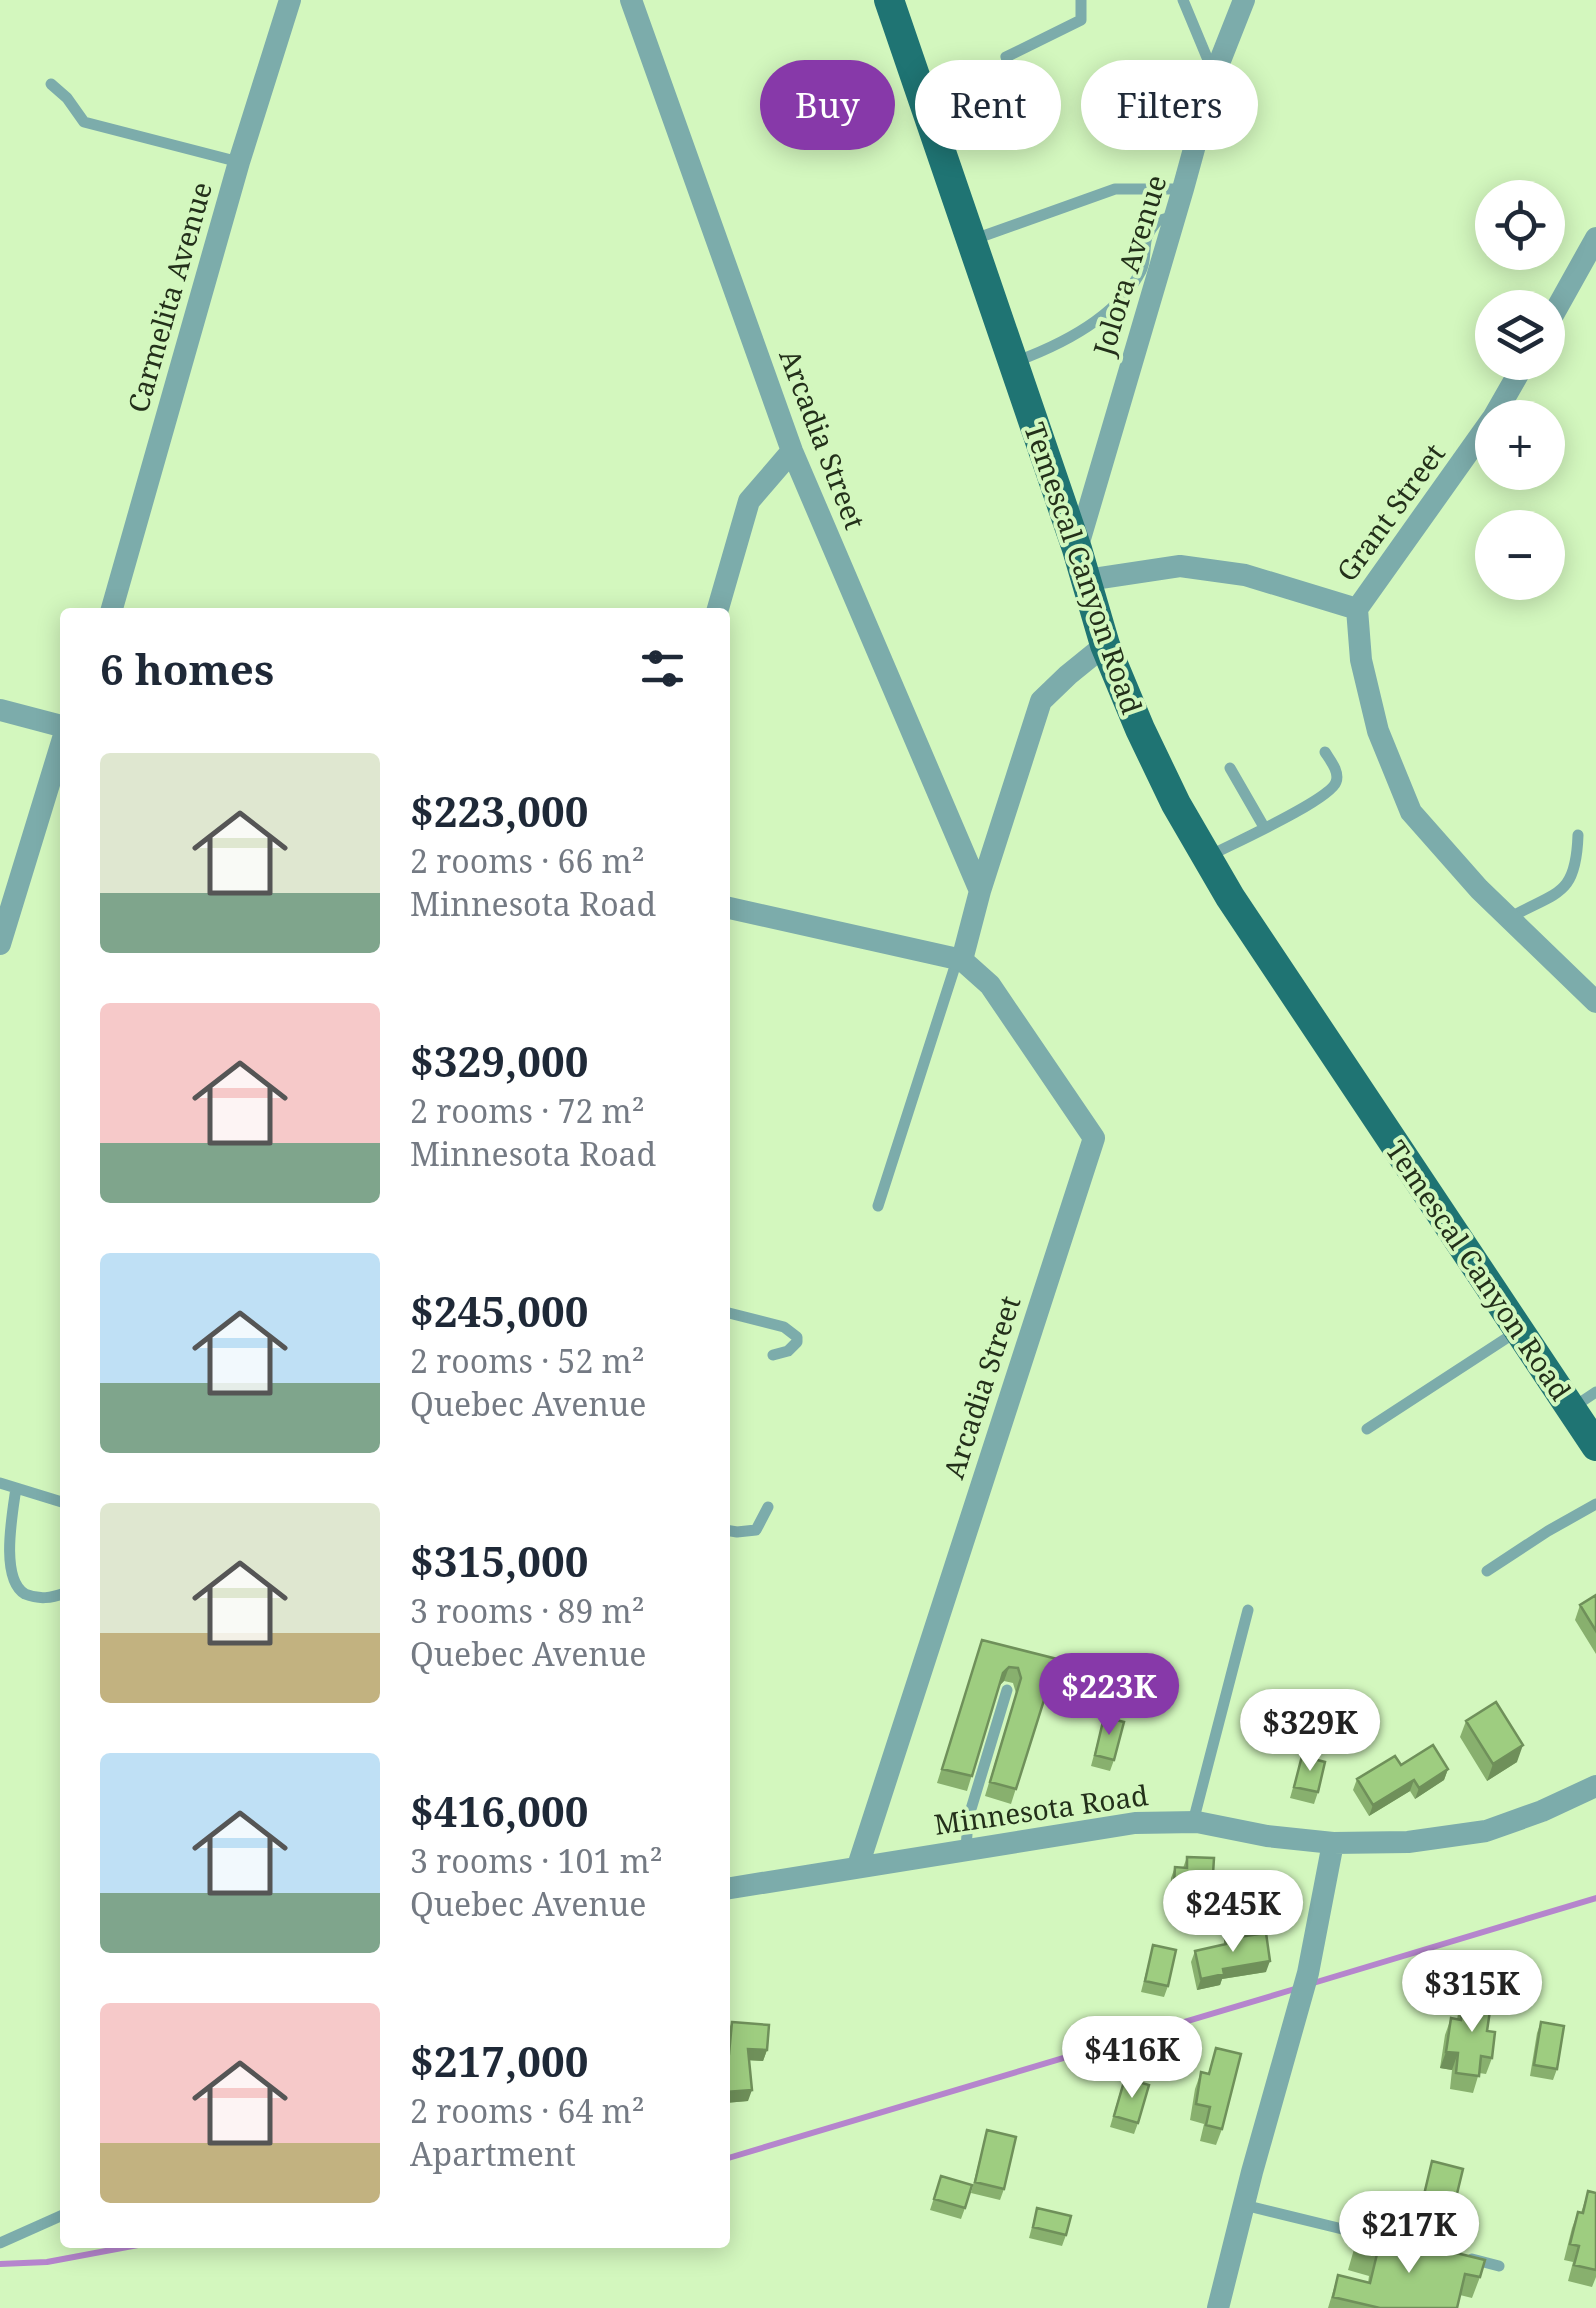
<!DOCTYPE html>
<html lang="en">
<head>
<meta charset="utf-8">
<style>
  :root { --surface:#fff; --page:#f2f2f3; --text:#1f2937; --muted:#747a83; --accent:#8739a9 }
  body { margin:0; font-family:"Noto Serif",serif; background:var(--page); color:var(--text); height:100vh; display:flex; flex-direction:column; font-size:38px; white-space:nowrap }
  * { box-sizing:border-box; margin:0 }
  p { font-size:32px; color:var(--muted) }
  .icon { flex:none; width:55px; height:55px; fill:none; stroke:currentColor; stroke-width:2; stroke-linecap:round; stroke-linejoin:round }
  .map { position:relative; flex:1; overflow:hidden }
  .sheet { position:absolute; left:60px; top:608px; width:670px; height:1640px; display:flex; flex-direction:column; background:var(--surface); border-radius:10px; box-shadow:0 5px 25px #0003 }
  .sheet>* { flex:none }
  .top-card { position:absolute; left:760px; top:60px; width:685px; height:90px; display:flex; gap:20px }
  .tools { position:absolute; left:1475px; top:180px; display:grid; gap:20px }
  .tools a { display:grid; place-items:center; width:90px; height:90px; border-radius:50%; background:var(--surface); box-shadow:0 5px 25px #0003; font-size:50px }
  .price { position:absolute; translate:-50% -85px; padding:0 22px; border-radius:35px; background:#fff; color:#222; font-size:32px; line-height:65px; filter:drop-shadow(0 2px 5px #0008) }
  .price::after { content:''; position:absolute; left:50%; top:60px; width:30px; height:22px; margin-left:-15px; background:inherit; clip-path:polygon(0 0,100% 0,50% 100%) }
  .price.current { background:var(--accent); color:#fff }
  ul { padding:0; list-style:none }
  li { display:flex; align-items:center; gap:30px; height:250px; padding:0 40px }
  li span { display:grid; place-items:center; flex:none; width:280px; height:200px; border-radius:10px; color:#555 }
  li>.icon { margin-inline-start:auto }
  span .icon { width:120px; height:120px; fill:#fffc; stroke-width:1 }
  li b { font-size:42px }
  h2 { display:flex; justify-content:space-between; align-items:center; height:120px; padding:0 40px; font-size:42px }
  .tag { padding:0 35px; border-radius:45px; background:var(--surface); box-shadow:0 5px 25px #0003; font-size:35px; line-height:90px }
  .tag.current { background:var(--accent); color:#fff }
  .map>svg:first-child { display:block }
</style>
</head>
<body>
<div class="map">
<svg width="1596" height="2308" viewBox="0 0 1596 2308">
  <rect width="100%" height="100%" fill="#d3f7be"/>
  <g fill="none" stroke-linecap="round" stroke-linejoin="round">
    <path stroke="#b585cd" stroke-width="6" d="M 1310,1984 L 1596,1898
      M 725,2159 L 1298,1988
      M 0,2264 L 47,2262 L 154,2242"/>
    <path stroke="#7cacab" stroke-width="11" d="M 1183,0 L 1213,72
      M 51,84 L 67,98 L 84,122 L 239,162
      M 937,129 L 1019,95 L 1006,57 L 1081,20 L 1081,0
      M 972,240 L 1115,189 L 1183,189
      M 1017,361 C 1063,344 1117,317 1141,271 C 1146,261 1144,252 1146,241 C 1147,233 1153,227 1157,221 L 1175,216
      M 1230,768 L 1264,827
      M 1211,855 C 1232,844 1330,800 1336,782 C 1340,772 1330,760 1325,752
      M 1509,918 C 1557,891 1576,897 1578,835
      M 878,1206 L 957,960
      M 725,1312 L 784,1327 L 797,1337 L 797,1342 L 788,1351 L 773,1355
      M 1572,1408 L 1596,1392
      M 1367,1429 L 1516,1332
      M 0,1483 L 65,1503
      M 16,1488 C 12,1516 0,1579 25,1594 C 40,1600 51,1598 65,1593
      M 725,1530 L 737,1532 L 756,1530 L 768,1507
      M 1487,1571 L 1548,1531 L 1596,1504
      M 1193,1822 L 1248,1610
      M 966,1849 L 968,1819 L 1007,1690
      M 1244,2205 L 1371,2236
      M 0,2243 L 65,2214
      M 1472,2259 L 1499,2266"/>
    <path stroke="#7cacab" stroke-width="22" d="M 631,0 L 792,451 L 980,891
      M 1548,324 L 1596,238
      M 1493,418 L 1525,362
      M 1077,549 L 1183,189 L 1214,76 L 1244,0
      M 1087,580 L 1180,566 L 1245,575 L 1357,609
      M 1357,609 L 1361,660 L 1378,731 L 1411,812 L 1479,889 L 1596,1002
      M 1357,609 L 1492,419
      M 111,612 L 239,162 L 290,0
      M 717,612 L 749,501 L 792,451
      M 0,710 L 65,727
      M 725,907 L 962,960
      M 0,944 L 65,732
      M 962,960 L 980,891 L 1041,701 L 1068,675 L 1105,645
      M 858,1866 L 1094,1138 L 990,985 L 962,960
      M 725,1889 L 1135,1823 L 1197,1822 L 1267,1836 L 1333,1843 L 1408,1842 L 1486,1831 L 1542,1811 L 1596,1786
      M 1218,2308 L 1252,2172 L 1308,1973 L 1333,1843"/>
    <path stroke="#1f7473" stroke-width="30" d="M 889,0 L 1077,549 L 1105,645 L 1140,729 L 1176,804 L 1230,897 L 1596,1446"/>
  </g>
  <path fill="#88b06e" d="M 1596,1595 L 1596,1654 L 1575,1620 L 1580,1605 Z
    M 982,1640 L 1057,1659 L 1011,1804 L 985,1796 L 1016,1693 L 1013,1683 L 1004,1681 L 999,1686 L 967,1791 L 937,1783 Z
    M 1104,1717 L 1114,1760 L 1110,1771 L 1091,1766 Z
    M 1466,1721 L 1517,1762 L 1487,1781 L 1460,1737 Z
    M 1302,1756 L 1318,1792 L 1314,1804 L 1290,1798 Z
    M 1448,1769 L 1444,1780 L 1415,1799 L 1410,1791 L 1369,1816 L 1353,1790 L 1357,1779 Z
    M 1187,1857 L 1212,1890 L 1208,1901 L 1206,1900 L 1202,1915 L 1180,1914 L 1176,1895 L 1170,1895 L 1171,1878 L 1175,1867 L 1183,1868 Z
    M 1225,1939 L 1266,1972 L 1222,1979 L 1220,1985 L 1197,1990 L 1191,1962 L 1195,1951 L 1223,1945 Z
    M 1153,1945 L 1168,1986 L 1164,1997 L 1141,1992 Z
    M 1465,1993 L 1487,2031 L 1492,2058 L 1486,2074 L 1479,2073 L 1473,2093 L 1450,2089 L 1452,2070 L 1440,2068 L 1445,2035 L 1451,2018 L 1457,2019 L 1459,2010 Z
    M 732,2022 L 767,2050 L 763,2061 L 749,2060 L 748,2101 L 725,2103 L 725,2054 L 727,2033 Z
    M 1541,2022 L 1557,2069 L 1553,2080 L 1530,2076 L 1537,2033 Z
    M 1216,2048 L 1222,2129 L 1216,2145 L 1200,2141 L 1204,2124 L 1190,2120 L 1195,2089 L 1201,2072 L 1208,2074 Z
    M 1121,2089 L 1138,2123 L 1134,2134 L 1110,2127 Z
    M 987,2130 L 1004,2189 L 1000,2200 L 971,2193 Z
    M 1432,2161 L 1454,2206 L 1450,2217 L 1419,2210 Z
    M 941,2176 L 965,2208 L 961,2219 L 930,2210 Z
    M 1588,2191 L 1596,2193 L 1596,2277 L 1592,2287 L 1568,2281 L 1573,2262 L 1564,2260 L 1572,2228 L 1578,2212 L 1581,2213 Z
    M 1037,2208 L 1066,2235 L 1062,2246 L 1029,2238 Z
    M 1359,2232 L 1480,2277 L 1472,2298 L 1460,2295 L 1457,2308 L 1328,2308 L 1338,2275 L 1368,2283 L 1369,2276 L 1348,2270 Z"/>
  <path fill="#6f905a" d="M 1009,1667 L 1004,1681 L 998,1687 L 1003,1673 Z
    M 1523,1745 L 1517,1762 L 1487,1781 L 1493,1764 Z
    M 1448,1769 L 1444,1780 L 1415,1799 L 1419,1788 Z
    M 1414,1780 L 1410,1791 L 1369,1816 L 1373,1805 Z
    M 1174,1884 L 1180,1884 L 1176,1895 L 1170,1895 Z
    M 1206,1889 L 1212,1890 L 1208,1901 L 1202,1900 Z
    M 1184,1903 L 1206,1904 L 1202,1915 L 1180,1914 Z
    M 1270,1961 L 1266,1972 L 1222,1979 L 1220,1985 L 1197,1990 L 1201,1979 L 1223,1969 Z
    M 748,2049 L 767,2050 L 763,2061 L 744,2060 Z
    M 1446,2052 L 1458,2053 L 1452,2070 L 1440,2068 Z
    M 752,2090 L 748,2101 L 725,2103 L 725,2092 Z"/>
  <path fill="#9ecd80" stroke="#6f905a" stroke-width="2.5" d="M 1596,1595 L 1596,1631 L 1580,1605 Z
    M 982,1640 L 1057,1659 L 1016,1789 L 990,1782 L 1021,1678 L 1018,1668 L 1009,1667 L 1003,1673 L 972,1776 L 942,1769 Z
    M 1496,1702 L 1523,1745 L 1493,1764 L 1466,1721 Z
    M 1104,1717 L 1124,1722 L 1114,1760 L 1095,1755 Z
    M 1433,1745 L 1448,1769 L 1419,1788 L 1414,1780 L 1373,1805 L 1357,1779 L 1395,1756 L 1401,1765 Z
    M 1302,1756 L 1325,1762 L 1318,1792 L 1294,1787 Z
    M 1187,1857 L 1214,1858 L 1212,1890 L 1206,1889 L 1206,1904 L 1184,1903 L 1180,1884 L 1174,1884 L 1175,1867 L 1187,1868 Z
    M 1266,1933 L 1270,1961 L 1223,1969 L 1224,1974 L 1201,1979 L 1195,1951 L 1226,1944 L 1225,1939 Z
    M 1153,1945 L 1176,1950 L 1168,1986 L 1145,1981 Z
    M 1465,1993 L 1492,1997 L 1487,2031 L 1495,2032 L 1492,2058 L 1481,2056 L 1479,2076 L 1456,2073 L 1458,2053 L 1446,2052 L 1451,2018 L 1461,2020 Z
    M 732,2022 L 769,2025 L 767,2050 L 748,2049 L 752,2090 L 725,2092 L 725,2054 L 729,2054 Z
    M 1541,2022 L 1564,2026 L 1557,2069 L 1534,2065 Z
    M 1216,2048 L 1241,2054 L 1222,2129 L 1206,2125 L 1210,2107 L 1196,2104 L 1201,2072 L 1209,2074 Z
    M 1125,2078 L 1149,2085 L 1138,2123 L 1114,2116 Z
    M 987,2130 L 1016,2137 L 1004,2189 L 975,2182 Z
    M 1432,2161 L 1463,2169 L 1454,2206 L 1423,2199 Z
    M 941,2176 L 972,2185 L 965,2208 L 934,2199 Z
    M 1588,2191 L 1596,2193 L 1596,2270 L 1574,2265 L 1579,2246 L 1570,2244 L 1578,2212 L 1583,2213 Z
    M 1037,2208 L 1071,2216 L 1066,2235 L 1033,2227 Z
    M 1359,2232 L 1381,2238 L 1382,2235 L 1485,2260 L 1480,2277 L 1465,2274 L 1457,2308 L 1380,2308 L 1333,2297 L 1338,2275 L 1370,2283 L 1377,2254 L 1355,2249 Z"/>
  <g text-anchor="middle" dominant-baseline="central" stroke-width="8" stroke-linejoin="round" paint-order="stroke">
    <g font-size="28" fill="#23301a" stroke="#d3f7be">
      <text transform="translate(1129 265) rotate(-73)">Jolora Avenue</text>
      <text transform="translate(169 297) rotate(-74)">Carmelita Avenue</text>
      <text transform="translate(823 439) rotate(69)">Arcadia Street</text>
      <text transform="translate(1390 512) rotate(-54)">Grant Street</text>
      <text transform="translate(1084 568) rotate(71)">Temescal Canyon Road</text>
      <text transform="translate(1479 1270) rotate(56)">Temescal Canyon Road</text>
      <text transform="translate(981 1387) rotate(-72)">Arcadia Street</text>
      <text transform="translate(1041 1809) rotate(-8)">Minnesota Road</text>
    </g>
  </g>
</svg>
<div class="tools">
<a><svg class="icon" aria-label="locate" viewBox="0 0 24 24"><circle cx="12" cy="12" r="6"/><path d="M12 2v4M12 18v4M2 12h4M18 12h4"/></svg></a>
<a><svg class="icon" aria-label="layers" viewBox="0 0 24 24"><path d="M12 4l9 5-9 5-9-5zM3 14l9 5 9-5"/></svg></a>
<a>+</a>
<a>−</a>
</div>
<b class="price current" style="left:1109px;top:1738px">$223K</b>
<b class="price" style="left:1310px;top:1774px">$329K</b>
<b class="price" style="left:1233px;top:1955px">$245K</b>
<b class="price" style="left:1472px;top:2035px">$315K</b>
<b class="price" style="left:1132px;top:2101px">$416K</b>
<b class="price" style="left:1409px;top:2276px">$217K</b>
<div class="top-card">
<a class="tag current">Buy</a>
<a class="tag">Rent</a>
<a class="tag">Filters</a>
</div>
<section class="sheet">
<h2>6 homes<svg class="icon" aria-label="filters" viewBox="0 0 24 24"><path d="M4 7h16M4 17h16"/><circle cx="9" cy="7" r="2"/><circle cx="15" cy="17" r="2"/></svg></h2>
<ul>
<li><span style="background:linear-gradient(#dfe7d0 70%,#7fa58c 0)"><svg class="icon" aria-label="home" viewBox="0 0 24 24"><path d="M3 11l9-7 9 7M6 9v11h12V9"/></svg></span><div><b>$223,000</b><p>2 rooms · 66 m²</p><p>Minnesota Road</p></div></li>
<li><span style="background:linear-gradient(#f6c9c9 70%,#7fa58c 0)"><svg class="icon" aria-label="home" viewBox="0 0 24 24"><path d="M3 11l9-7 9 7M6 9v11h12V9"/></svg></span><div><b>$329,000</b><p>2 rooms · 72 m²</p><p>Minnesota Road</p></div></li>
<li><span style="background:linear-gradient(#bfe0f5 65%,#7fa58c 0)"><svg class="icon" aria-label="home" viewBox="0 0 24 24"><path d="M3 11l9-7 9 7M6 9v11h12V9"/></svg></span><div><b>$245,000</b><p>2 rooms · 52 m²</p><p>Quebec Avenue</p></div></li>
<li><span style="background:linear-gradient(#dfe7d0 65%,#c2b280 0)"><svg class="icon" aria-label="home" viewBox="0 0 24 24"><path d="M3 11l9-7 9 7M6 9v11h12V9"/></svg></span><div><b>$315,000</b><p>3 rooms · 89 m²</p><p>Quebec Avenue</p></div></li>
<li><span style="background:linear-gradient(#bfe0f5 70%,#7fa58c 0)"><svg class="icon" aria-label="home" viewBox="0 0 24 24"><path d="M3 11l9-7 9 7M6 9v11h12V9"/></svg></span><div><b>$416,000</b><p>3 rooms · 101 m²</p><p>Quebec Avenue</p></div></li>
<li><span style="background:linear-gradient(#f6c9c9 70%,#c2b280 0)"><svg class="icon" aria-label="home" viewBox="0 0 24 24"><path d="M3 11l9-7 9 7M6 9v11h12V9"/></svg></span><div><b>$217,000</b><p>2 rooms · 64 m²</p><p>Apartment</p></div></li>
</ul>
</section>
</div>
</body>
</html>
